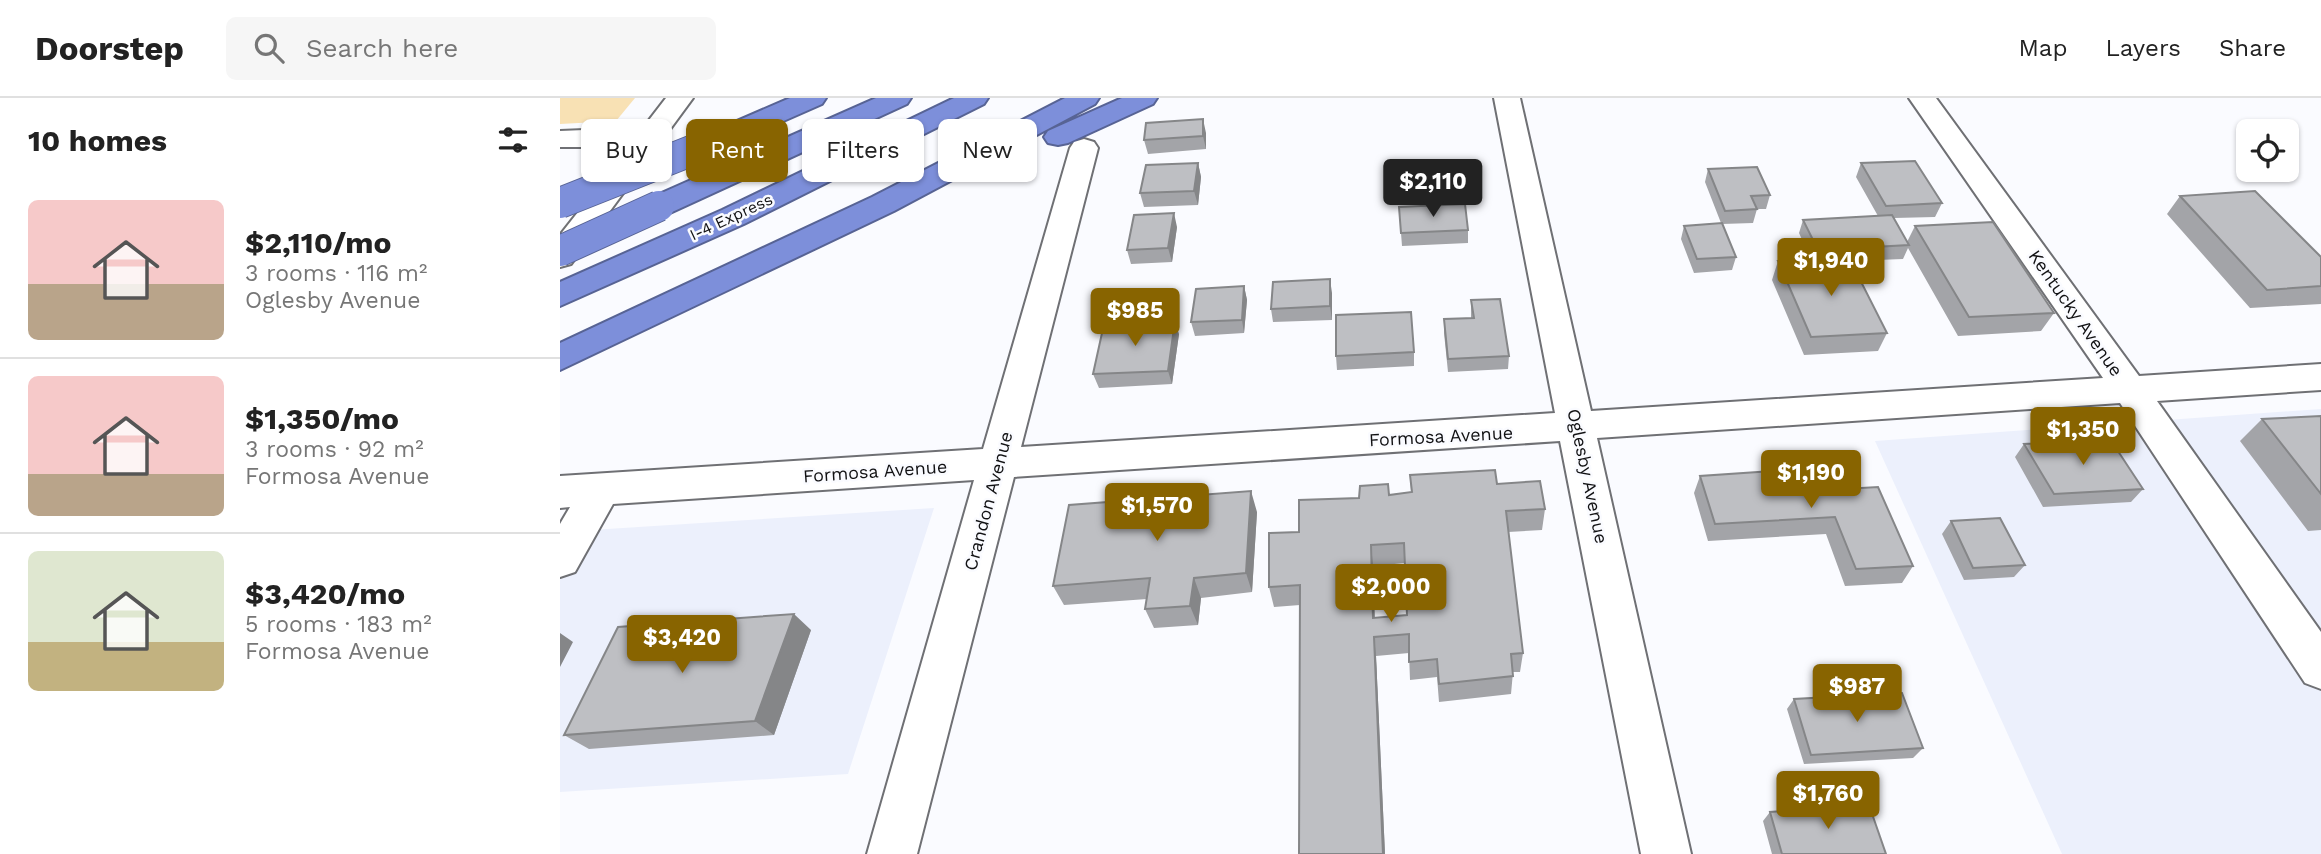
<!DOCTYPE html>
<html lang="en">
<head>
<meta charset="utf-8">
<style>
  :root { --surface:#fff; --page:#f6f6f6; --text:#222; --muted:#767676; --line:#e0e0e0; --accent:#886400 }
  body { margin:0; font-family:"Work Sans",sans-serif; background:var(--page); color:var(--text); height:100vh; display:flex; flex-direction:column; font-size:26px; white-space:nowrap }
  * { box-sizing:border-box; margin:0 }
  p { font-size:23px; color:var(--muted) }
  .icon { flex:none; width:38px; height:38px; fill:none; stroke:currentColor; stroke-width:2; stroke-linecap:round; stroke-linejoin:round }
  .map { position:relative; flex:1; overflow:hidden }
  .details { display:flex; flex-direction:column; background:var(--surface); width:560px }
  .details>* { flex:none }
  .top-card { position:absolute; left:21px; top:21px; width:665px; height:63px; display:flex; gap:14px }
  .buttons { position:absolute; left:1676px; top:21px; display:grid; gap:14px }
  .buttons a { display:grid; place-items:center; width:63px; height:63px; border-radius:10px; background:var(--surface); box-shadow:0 2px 5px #0004; font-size:35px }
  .price { position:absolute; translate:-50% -60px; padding:0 16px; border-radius:7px; background:var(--accent); color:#fff; font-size:23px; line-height:46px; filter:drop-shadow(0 2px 4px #0008) }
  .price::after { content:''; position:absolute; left:50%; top:42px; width:21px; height:16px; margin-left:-10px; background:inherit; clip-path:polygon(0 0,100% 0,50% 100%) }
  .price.selected { background:#222; color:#fff }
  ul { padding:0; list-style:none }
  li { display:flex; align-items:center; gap:21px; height:175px; padding:0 28px }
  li+li { border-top:2px solid var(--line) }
  li span { display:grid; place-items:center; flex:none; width:196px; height:140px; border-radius:10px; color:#555 }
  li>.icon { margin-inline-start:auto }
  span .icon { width:84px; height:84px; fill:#fffc; stroke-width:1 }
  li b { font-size:30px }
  h2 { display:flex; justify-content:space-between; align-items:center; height:84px; padding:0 28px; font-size:30px }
  .tag { padding:0 24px; border-radius:10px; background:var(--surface); box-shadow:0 2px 5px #0004; font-size:24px; line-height:63px }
  .tag.selected { background:var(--accent); color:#fff }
  header { display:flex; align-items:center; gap:42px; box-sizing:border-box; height:98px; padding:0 35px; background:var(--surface); border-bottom:2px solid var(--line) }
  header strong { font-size:33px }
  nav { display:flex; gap:38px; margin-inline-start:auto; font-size:24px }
  .search { width:490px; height:63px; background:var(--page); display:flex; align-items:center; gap:18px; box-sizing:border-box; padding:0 24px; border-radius:10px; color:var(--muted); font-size:26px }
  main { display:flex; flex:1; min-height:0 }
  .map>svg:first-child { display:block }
</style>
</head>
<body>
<header>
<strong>Doorstep</strong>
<div class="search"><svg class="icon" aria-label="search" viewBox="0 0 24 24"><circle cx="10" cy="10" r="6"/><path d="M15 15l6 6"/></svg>Search here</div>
<nav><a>Map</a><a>Layers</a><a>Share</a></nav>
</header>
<main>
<section class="details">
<h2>10 homes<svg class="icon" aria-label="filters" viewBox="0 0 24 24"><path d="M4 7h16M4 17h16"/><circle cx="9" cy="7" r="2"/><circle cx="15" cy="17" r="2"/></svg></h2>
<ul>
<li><span style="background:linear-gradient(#f6c9c9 60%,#b9a48a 0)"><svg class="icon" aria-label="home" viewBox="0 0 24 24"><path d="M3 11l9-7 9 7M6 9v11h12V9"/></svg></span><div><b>$2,110/mo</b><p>3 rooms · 116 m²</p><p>Oglesby Avenue</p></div></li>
<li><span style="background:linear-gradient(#f6c9c9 70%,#b9a48a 0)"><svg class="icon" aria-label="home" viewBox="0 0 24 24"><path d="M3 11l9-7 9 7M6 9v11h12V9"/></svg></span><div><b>$1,350/mo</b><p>3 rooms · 92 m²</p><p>Formosa Avenue</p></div></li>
<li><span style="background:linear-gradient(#dfe7d0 65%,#c2b280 0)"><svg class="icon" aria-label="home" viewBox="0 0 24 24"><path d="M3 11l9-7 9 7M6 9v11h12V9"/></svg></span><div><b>$3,420/mo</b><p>5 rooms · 183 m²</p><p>Formosa Avenue</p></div></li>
</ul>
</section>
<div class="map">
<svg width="1761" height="756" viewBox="0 0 1761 756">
  <rect width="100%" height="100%" fill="#fafbff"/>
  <path fill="#ecf0fc" d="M 1761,311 L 1761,756 L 1502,756 L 1315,343 Z
    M 374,410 L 288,676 L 0,694 L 0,434 Z"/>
  <path fill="#f8e1b4" d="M 0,0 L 75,0 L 56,23 L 0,26 Z"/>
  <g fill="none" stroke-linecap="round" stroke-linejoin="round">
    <defs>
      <path id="minor" d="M 106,0 L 133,0 L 11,166 L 0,169 L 0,137 L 59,62 L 52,49 L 0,49 L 0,33 L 49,31 L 76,39 Z
        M 934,0 L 960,0 L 1031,313 L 1543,280 L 1349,0 L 1376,0 L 1579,278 L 1761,266 L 1761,292 L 1597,303 L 1761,534 L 1761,591 L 1745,585 L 1560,305 L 1037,340 L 1131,756 L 1081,756 L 1000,343 L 454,379 L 357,756 L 307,756 L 414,382 L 53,406 L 15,474 L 0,479 L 0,426 L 10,409 L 0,410 L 0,378 L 423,351 L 510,50 L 514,44 L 524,41 L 534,44 L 538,50 L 461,349 L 995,315 Z"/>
      <path id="highway" d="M 230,0 L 266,0 L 262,6 L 146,57 L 136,60 L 126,57 L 122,51 L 126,45 Z
        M 316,0 L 351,0 L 347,6 L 110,115 L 99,117 L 88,115 L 84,108 L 88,101 Z
        M 394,0 L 428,0 L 424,6 L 184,126 L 0,208 L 0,184 L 162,112 Z
        M 505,0 L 539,0 L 535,6 L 334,113 L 0,272 L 0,245 L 312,99 Z
        M 562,0 L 597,0 L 593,6 L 508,45 L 498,47 L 488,45 L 484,39 L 488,33 Z"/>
    </defs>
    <use href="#minor" stroke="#6f7074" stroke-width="4"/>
    <use href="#highway" stroke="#576394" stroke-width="4"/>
    <use href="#minor" fill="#fff" fill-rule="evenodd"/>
    <use href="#highway" fill="#7d8fda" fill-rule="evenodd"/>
    <defs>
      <path id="highway-bridge" d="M 0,105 L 136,51
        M 0,153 L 99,108"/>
    </defs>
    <use href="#highway-bridge" stroke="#576394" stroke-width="32" stroke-linecap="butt"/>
    <use href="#highway-bridge" stroke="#7d8fda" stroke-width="30"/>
  </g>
  <path fill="#a3a4a8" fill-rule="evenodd" d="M 646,35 L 646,51 L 588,56 L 584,42 Z
    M 638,65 L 641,79 L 638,107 L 584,109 L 580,95 Z
    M 1301,65 L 1382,105 L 1375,119 L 1334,120 L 1347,144 L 1355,128 L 1494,215 L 1481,233 L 1398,238 L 1348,150 L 1343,161 L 1291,163 L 1327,235 L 1318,253 L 1244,257 L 1212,182 L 1218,163 L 1251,161 L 1239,135 L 1243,122 L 1318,118 L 1296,79 Z
    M 1148,71 L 1210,97 L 1206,111 L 1197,111 L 1193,125 L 1162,126 L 1176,159 L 1172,172 L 1134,175 L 1121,141 L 1124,128 L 1161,125 L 1145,84 Z
    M 1620,98 L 1761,159 L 1761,206 L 1690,210 L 1607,116 Z
    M 839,109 L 908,132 L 908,145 L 842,148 Z
    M 617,129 L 612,164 L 571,166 L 567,152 Z
    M 684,188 L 687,202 L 684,235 L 635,238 L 631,224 Z
    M 772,195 L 772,222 L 713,224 L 711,211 Z
    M 911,202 L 949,258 L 948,271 L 888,274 L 884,235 L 884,221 L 911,220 Z
    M 619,236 L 612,286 L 539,290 L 533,276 Z
    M 854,254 L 854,268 L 777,272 L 776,258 Z
    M 1761,318 L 1761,432 L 1748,433 L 1680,343 L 1702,321 Z
    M 1464,346 L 1583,391 L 1571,404 L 1483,409 L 1455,359 Z
    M 850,377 L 937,386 L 985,411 L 982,432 L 948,434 L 963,555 L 960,574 L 953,574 L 951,596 L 879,604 L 877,579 L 850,582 L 849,555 L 816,558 L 825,756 L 739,756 L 740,507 L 714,509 L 709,489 L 739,434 L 799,400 L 851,394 ZM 845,465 L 847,517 L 815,520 L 813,468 Z
    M 1140,378 L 1266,392 L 1353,468 L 1342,485 L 1285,488 L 1266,436 L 1148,443 L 1134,395 Z
    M 697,414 L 692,494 L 641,500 L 638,527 L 594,530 L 585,511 L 587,501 L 504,507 L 493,488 Z
    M 1391,423 L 1465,467 L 1454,479 L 1404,482 L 1382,436 Z
    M 251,532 L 214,637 L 29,651 L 4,637 Z
    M 1234,601 L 1363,650 L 1353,660 L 1244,666 L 1227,611 Z
    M 1210,714 L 1326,756 L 1212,756 L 1203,723 Z"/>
  <path fill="#858688" d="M 643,21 L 646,35 L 646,51 L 643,38 Z
    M 638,65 L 641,79 L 638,107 L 634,93 Z
    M 614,115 L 617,129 L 612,164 L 608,150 Z
    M 770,181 L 772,195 L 772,222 L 770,208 Z
    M 684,188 L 687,202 L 684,235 L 682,222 Z
    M 615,223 L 619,236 L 612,286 L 608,273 Z
    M 691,393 L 697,414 L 692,494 L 686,475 Z
    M 811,447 L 813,468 L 815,539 L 813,520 Z
    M 634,480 L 641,500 L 638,527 L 630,508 Z
    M 234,516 L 251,532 L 214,637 L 195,623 Z
    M 0,535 L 13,544 L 0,569 Z
    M 814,539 L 816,558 L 825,756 L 823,756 Z"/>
  <path fill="#bebfc3" stroke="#858688" stroke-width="2" fill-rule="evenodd" d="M 643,21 L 643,38 L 584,42 L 586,25 Z
    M 1355,63 L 1382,105 L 1326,108 L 1301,65 Z
    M 638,65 L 634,93 L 580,95 L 586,67 Z
    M 1197,69 L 1210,97 L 1191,98 L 1197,111 L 1165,113 L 1148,71 Z
    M 1695,93 L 1761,159 L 1761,188 L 1707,192 L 1620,98 Z
    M 905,106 L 908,132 L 841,135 L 839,109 Z
    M 614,115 L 608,150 L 567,152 L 574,117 Z
    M 1332,117 L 1349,147 L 1258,152 L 1243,122 Z
    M 1433,124 L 1494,215 L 1409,219 L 1355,128 Z
    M 1162,125 L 1176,159 L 1137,161 L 1124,128 Z
    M 1289,160 L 1327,235 L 1251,239 L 1218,163 Z
    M 770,181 L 770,208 L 711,211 L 713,184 Z
    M 684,188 L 682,222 L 631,224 L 636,191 Z
    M 940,201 L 949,258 L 888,261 L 884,221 L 914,220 L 911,202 Z
    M 851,214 L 854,254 L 776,258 L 776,217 Z
    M 615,223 L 608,273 L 533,276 L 544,226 Z
    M 1761,318 L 1761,396 L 1702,321 Z
    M 1550,341 L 1583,391 L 1494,396 L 1464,346 Z
    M 1257,370 L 1266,392 L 1318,389 L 1353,468 L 1296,471 L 1275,419 L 1155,426 L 1140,378 Z
    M 935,372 L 937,386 L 980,383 L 985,411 L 946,413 L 963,555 L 951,556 L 953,578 L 879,586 L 877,561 L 849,564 L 849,536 L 814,539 L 823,756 L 739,756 L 740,487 L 709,489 L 709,435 L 739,434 L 739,402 L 799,400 L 800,388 L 828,386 L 829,397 L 852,394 L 850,377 ZM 844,445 L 847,517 L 813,520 L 811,447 Z
    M 691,393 L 686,475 L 634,480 L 630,508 L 585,511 L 590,480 L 493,488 L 509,407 Z
    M 1440,420 L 1465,467 L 1413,470 L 1391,423 Z
    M 234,516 L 195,623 L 4,637 L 58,529 Z
    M 1342,595 L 1363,650 L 1251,657 L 1234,601 Z
    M 1309,707 L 1326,756 L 1222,756 L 1210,714 Z"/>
  <g text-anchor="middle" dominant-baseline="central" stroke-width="5" stroke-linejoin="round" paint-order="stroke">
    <g font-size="16" fill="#111113" stroke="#fafbff">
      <text transform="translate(171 119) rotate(-25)">I-4 Express</text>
    </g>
    <g font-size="18" fill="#111113" stroke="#fafbff">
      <text transform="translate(1516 215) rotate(55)">Kentucky Avenue</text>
      <text transform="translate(881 338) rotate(-3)">Formosa Avenue</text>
      <text transform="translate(315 373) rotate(-4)">Formosa Avenue</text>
      <text transform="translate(1028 378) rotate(78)">Oglesby Avenue</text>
      <text transform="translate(428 403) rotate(-75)">Crandon Avenue</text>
    </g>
  </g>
</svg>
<div class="buttons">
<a><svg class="icon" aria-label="locate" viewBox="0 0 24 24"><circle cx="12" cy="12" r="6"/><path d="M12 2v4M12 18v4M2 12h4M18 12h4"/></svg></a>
</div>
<b class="price selected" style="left:873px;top:121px">$2,110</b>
<b class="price" style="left:1271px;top:200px">$1,940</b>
<b class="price" style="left:575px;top:250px">$985</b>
<b class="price" style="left:1523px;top:369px">$1,350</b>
<b class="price" style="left:1251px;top:412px">$1,190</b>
<b class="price" style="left:597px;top:445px">$1,570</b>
<b class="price" style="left:831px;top:526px">$2,000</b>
<b class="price" style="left:122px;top:577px">$3,420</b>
<b class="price" style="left:1297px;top:626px">$987</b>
<b class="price" style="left:1268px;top:733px">$1,760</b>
<div class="top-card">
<a class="tag">Buy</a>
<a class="tag selected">Rent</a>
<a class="tag">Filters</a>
<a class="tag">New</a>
</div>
</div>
</main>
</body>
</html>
